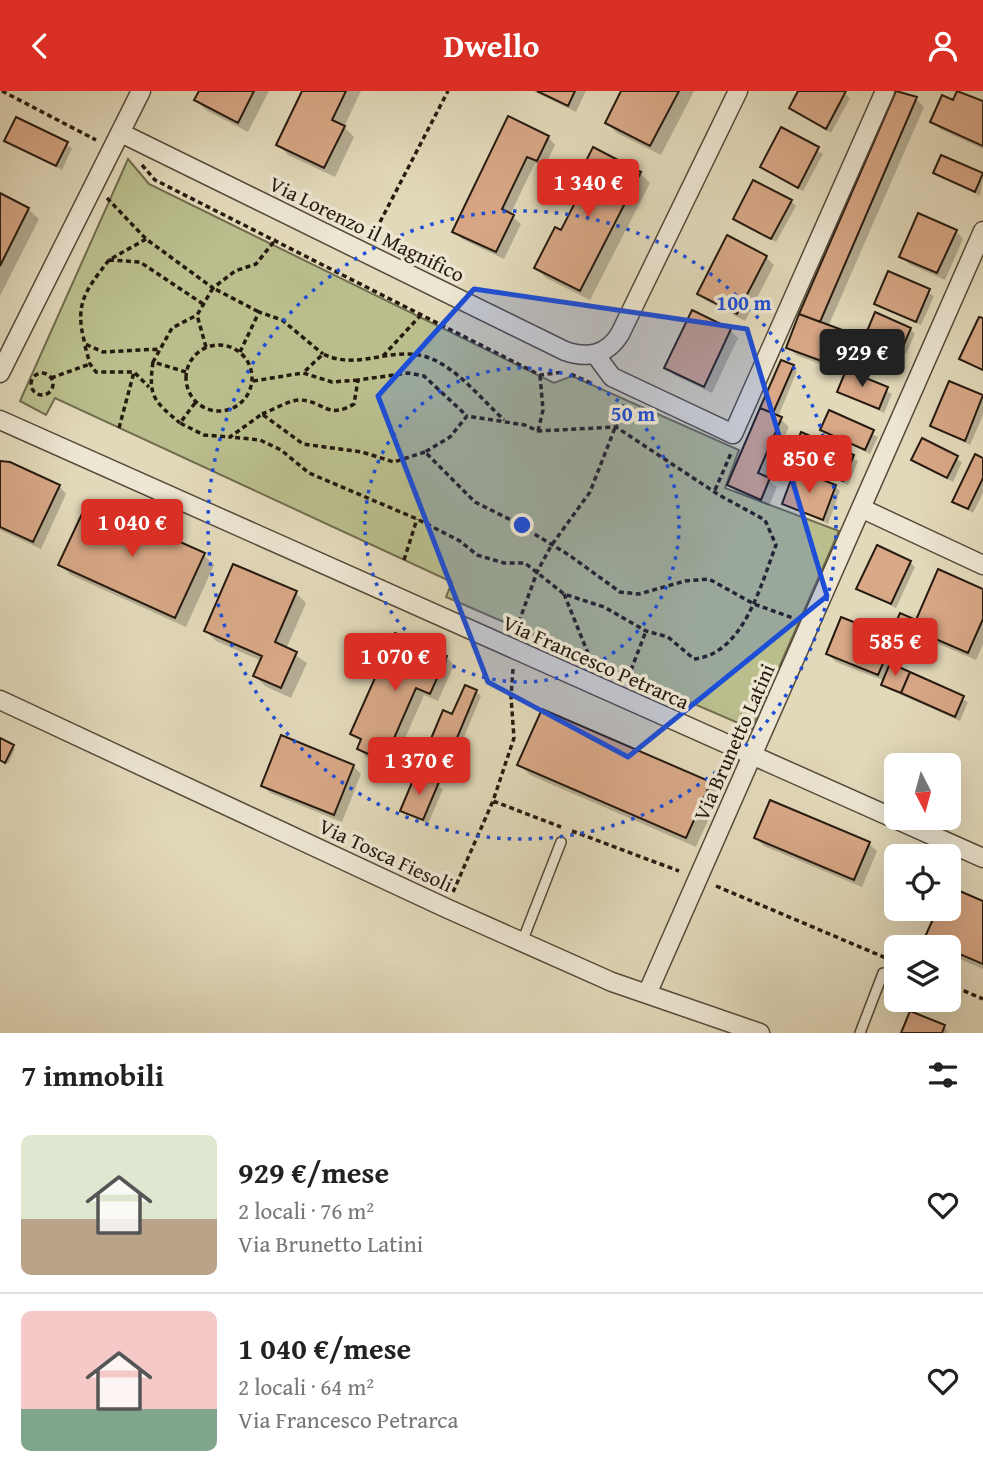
<!DOCTYPE html>
<html lang="it">
<head>
<meta charset="utf-8">
<style>
  :root { --surface:#fff; --page:#f2f2f2; --text:#222; --muted:#767676; --line:#e0e0e0; --accent:#d93025 }
  body { margin:0; font-family:"Gentium Book Plus",serif; background:var(--page); color:var(--text); height:100vh; display:flex; flex-direction:column; font-size:26px; white-space:nowrap }
  * { box-sizing:border-box; margin:0 }
  p { font-size:23px; color:var(--muted) }
  .icon { flex:none; width:38px; height:38px; fill:none; stroke:currentColor; stroke-width:2; stroke-linecap:round; stroke-linejoin:round }
  .map { position:relative; height:942px; overflow:hidden }
  .details { display:flex; flex-direction:column; background:var(--surface); flex:1 }
  .details>* { flex:none }
  .needle { width:46px; rotate:174deg }
  .fabs { position:absolute; left:884px; top:662px; display:grid; gap:14px }
  .fabs a { display:grid; place-items:center; width:77px; height:77px; border-radius:10px; background:var(--surface); box-shadow:0 7px 28px #0002; font-size:35px }
  .price { position:absolute; translate:-50% -60px; padding:0 16px; border-radius:7px; background:var(--accent); color:#fff; font-size:23px; line-height:46px; filter:drop-shadow(0 2px 4px #0008) }
  .price::after { content:''; position:absolute; left:50%; top:42px; width:21px; height:16px; margin-left:-10px; background:inherit; clip-path:polygon(0 0,100% 0,50% 100%) }
  .price.active { background:#222; color:#fff }
  ul { padding:0; list-style:none }
  li { display:flex; align-items:center; gap:21px; height:175px; padding:0 21px }
  li+li { border-top:2px solid var(--line) }
  li span { display:grid; place-items:center; flex:none; width:196px; height:140px; border-radius:10px; color:#555 }
  li>.icon { margin-inline-start:auto }
  span .icon { width:84px; height:84px; fill:#fffc; stroke-width:1 }
  li b { font-size:30px }
  h2 { display:flex; justify-content:space-between; align-items:center; height:84px; padding:0 21px; font-size:30px }
  header { display:flex; justify-content:space-between; align-items:center; height:91px; padding:0 21px; background:var(--accent); color:#fff; font-size:32px; font-weight:600 }
  .map>svg:first-child { display:block }
</style>
</head>
<body>
<header><svg class="icon" aria-label="back" viewBox="0 0 24 24"><path d="M15 5l-7 7 7 7"/></svg>Dwello<svg class="icon" aria-label="person" viewBox="0 0 24 24"><circle cx="12" cy="8" r="4"/><path d="M4 21q1-7 8-7t8 7"/></svg></header>
<div class="map">
<svg width="983" height="942" viewBox="0 0 983 942">
  <rect width="100%" height="100%" fill="#e2d9ba"/>
  <filter id="stains"><feTurbulence type="fractalNoise" baseFrequency=".00286" numOctaves="4"/><feColorMatrix values="0 0 0 0 .2 0 0 0 0 .09 0 0 0 0 .02 0 0 0 .5 -.17"/></filter>
  <radialGradient id="worn" r=".72"><stop offset=".6" stop-color="#630" stop-opacity="0"/><stop offset="1" stop-color="#630" stop-opacity=".3"/></radialGradient>
  <path fill="#b9be8c" stroke="#706c4e" stroke-width="2" d="M 128,68 L 149,93 L 554,292 L 572,285 L 739,359 L 725,397 L 839,440 L 752,638 L 446,506 L 452,491 L 55,307 L 46,324 L 20,310 Z"/>
  <path fill="#0003" d="M 201,0 L 269,0 L 248,41 L 206,19 L 196,9 Z
    M 304,0 L 361,0 L 344,36 L 354,46 L 335,86 L 288,64 L 278,53 Z
    M 533,0 L 586,0 L 576,21 Z
    M 623,0 L 694,0 L 661,64 L 617,42 L 607,32 Z
    M 800,0 L 842,0 L 850,7 L 831,42 L 791,17 Z
    M 898,0 L 916,8 L 924,16 L 828,236 L 866,250 L 873,258 L 862,288 L 892,303 L 884,322 L 839,301 L 846,283 L 796,264 L 789,256 Z
    M 954,12 L 983,12 L 983,58 L 940,38 L 932,30 Z
    M 509,27 L 548,46 L 555,54 L 544,76 L 535,72 L 510,124 L 521,133 L 504,168 L 462,148 L 454,140 Z
    M 17,28 L 72,57 L 62,79 L 7,49 Z
    M 782,38 L 823,63 L 803,100 L 762,76 Z
    M 942,66 L 983,85 L 980,105 L 935,82 Z
    M 640,82 L 650,92 L 590,209 L 546,187 L 536,177 L 562,142 L 582,103 L 575,96 Z
    M 0,104 L 28,118 L 39,128 L 0,205 Z
    M 791,110 L 796,115 L 776,151 L 735,127 Z
    M 956,140 L 963,148 L 945,189 L 909,173 L 901,165 Z
    M 766,166 L 774,174 L 745,230 L 707,210 L 699,203 Z
    M 889,183 L 934,205 L 921,234 L 876,212 Z
    M 983,229 L 983,281 L 961,268 Z
    M 910,238 L 915,243 L 906,263 L 867,244 Z
    M 730,239 L 738,247 L 712,302 L 674,284 L 666,276 Z
    M 782,271 L 797,280 L 778,326 L 789,336 L 766,387 L 777,396 L 769,415 L 736,401 L 729,393 Z
    M 950,292 L 983,306 L 983,324 L 970,354 L 932,335 Z
    M 830,322 L 878,346 L 870,363 L 822,339 Z
    M 802,343 L 858,370 L 848,394 L 792,367 Z
    M 923,349 L 962,371 L 953,391 L 913,369 Z
    M 983,369 L 983,402 L 973,422 L 954,410 Z
    M 0,372 L 59,395 L 66,403 L 41,458 L 0,439 Z
    M 835,395 L 840,400 L 828,433 L 784,412 Z
    M 204,464 L 214,474 L 186,536 L 71,484 L 60,474 Z
    M 910,471 L 915,476 L 896,517 L 858,497 Z
    M 983,499 L 983,553 L 976,569 L 906,539 L 898,531 L 917,531 Z
    M 296,502 L 306,512 L 286,558 L 307,572 L 291,607 L 265,595 L 255,585 L 262,570 L 216,550 L 206,540 Z
    M 893,549 L 900,556 L 893,575 L 968,611 L 960,630 L 888,598 L 883,594 L 885,590 L 836,571 L 828,563 Z
    M 446,566 L 454,574 L 438,610 L 424,604 L 392,677 L 366,666 L 359,658 L 362,651 L 352,643 Z
    M 476,600 L 481,605 L 457,663 L 437,655 L 432,650 Z
    M 0,649 L 15,658 L 8,673 L 0,669 Z
    M 520,674 L 710,692 L 720,703 L 696,756 L 530,684 Z
    M 353,675 L 361,683 L 342,731 L 270,702 L 263,695 Z
    M 417,684 L 443,698 L 428,733 L 402,719 Z
    M 756,747 L 869,753 L 877,760 L 862,796 L 764,755 Z
    M 983,812 L 983,878 L 948,863 L 948,856 L 935,856 L 926,847 L 948,817 Z
    M 911,923 L 944,936 L 949,942 L 903,942 Z"/>
  <path fill="#d8a887" stroke="#261a0f" stroke-width="2" d="M 199,0 L 254,0 L 238,32 L 194,9 Z
    M 302,0 L 346,0 L 332,29 L 345,35 L 324,77 L 276,54 Z
    M 537,0 L 575,0 L 568,15 Z
    M 621,0 L 679,0 L 650,55 L 605,32 Z
    M 798,0 L 846,0 L 826,38 L 789,17 Z
    M 896,0 L 917,6 L 820,231 L 799,223 Z
    M 957,0 L 983,10 L 983,55 L 930,31 L 942,4 L 953,9 Z
    M 508,25 L 549,45 L 537,70 L 527,66 L 502,118 L 514,124 L 496,161 L 452,141 Z
    M 16,26 L 68,51 L 56,75 L 4,50 Z
    M 781,36 L 819,56 L 798,97 L 760,76 Z
    M 593,56 L 641,81 L 580,200 L 534,177 L 555,136 L 561,139 L 581,100 L 573,96 Z
    M 941,64 L 983,82 L 975,101 L 933,82 Z
    M 753,89 L 792,109 L 771,148 L 733,128 Z
    M 0,102 L 29,117 L 0,175 Z
    M 918,122 L 957,139 L 937,182 L 899,166 Z
    M 727,144 L 767,165 L 737,223 L 697,203 Z
    M 888,180 L 930,198 L 916,231 L 874,213 Z
    M 692,219 L 731,238 L 704,296 L 664,277 Z
    M 875,221 L 911,237 L 901,260 L 865,245 Z
    M 799,223 L 867,248 L 854,282 L 786,257 Z
    M 979,226 L 983,227 L 983,279 L 959,268 Z
    M 781,269 L 794,274 L 773,322 L 760,317 Z
    M 846,279 L 888,296 L 879,318 L 837,301 Z
    M 949,290 L 983,304 L 965,350 L 930,335 Z
    M 760,317 L 782,326 L 758,382 L 770,387 L 761,409 L 727,394 Z
    M 829,319 L 874,339 L 865,359 L 820,339 Z
    M 801,341 L 854,364 L 843,390 L 790,367 Z
    M 922,347 L 958,365 L 947,387 L 911,369 Z
    M 975,363 L 983,367 L 983,387 L 968,418 L 952,411 Z
    M 0,370 L 10,371 L 60,394 L 33,451 L 0,436 Z
    M 795,378 L 836,394 L 823,429 L 782,413 Z
    M 88,410 L 205,462 L 175,527 L 58,474 Z
    M 877,454 L 911,470 L 891,513 L 856,498 Z
    M 233,473 L 297,500 L 275,551 L 297,561 L 281,597 L 253,585 L 262,565 L 204,540 Z
    M 938,478 L 983,498 L 983,528 L 968,562 L 896,531 L 900,522 L 916,529 Z
    M 841,526 L 894,547 L 878,584 L 826,563 Z
    M 395,542 L 447,565 L 430,603 L 416,597 L 384,670 L 357,658 L 361,648 L 350,643 Z
    M 890,572 L 910,581 L 901,602 L 881,594 Z
    M 910,581 L 964,605 L 955,626 L 901,602 Z
    M 465,594 L 477,599 L 452,659 L 430,650 L 443,619 L 452,623 Z
    M 542,618 L 711,691 L 686,747 L 517,674 Z
    M 281,644 L 354,674 L 334,724 L 261,695 Z
    M 0,647 L 14,654 L 5,672 L 0,669 Z
    M 416,682 L 439,691 L 423,729 L 400,720 Z
    M 770,709 L 870,751 L 854,789 L 754,747 Z
    M 948,795 L 983,810 L 983,873 L 924,848 L 938,817 L 948,817 Z
    M 910,920 L 945,934 L 942,942 L 901,942 Z"/>
  <g fill="none" stroke-linecap="round" stroke-linejoin="round">
    <defs>
      <path id="lane" d="M 522,851 L 561,751
        M 860,942 L 883,882"/>
      <path id="street" d="M 121,42 L 565,260 C 588,268 607,264 620,243 L 738,0
        M 595,263 L 612,286 L 733,343 L 885,0
        M 0,282 L 141,0
        M 0,329 L 983,767
        M 863,418 L 983,474
        M 0,609 L 446,817 L 612,891 L 760,942
        M 647,903 L 983,140"/>
    </defs>
    <use href="#lane" stroke="#554a3a" stroke-width="12"/>
    <use href="#street" stroke="#554a3a" stroke-width="21"/>
    <path stroke="#261a0f" stroke-width="3.5" stroke-dasharray="5 3.5" stroke-linecap="butt" d="M 2,0 L 96,49
      M 142,74 L 155,89 L 540,284 L 564,281
      M 107,107 L 146,148 L 213,197 L 235,180 L 256,173 L 276,148
      M 380,131 L 448,0
      M 146,148 L 109,169 L 140,171 L 203,213
      M 109,169 C 85,200 74,213 85,253 L 103,261 L 160,258
      M186 287a33 33 0 1 1 66 0a33 33 0 1 1-66 0Z
      M 85,255 L 90,273 L 96,281 L 134,281 L 149,296
      M 206,256 L 197,224 L 213,197 L 259,221
      M 240,261 L 259,221 L 282,229 L 323,263
      M 383,265 L 420,225
      M 153,271 C 148,306 154,310 180,332
      M 186,281 L 153,271 L 172,237 L 197,224
      M31 293a11 11 0 1 1 22 0a11 11 0 1 1-22 0Z
      M 571,283 L 593,293
      M 51,287 L 90,273
      M 358,289 L 332,291 L 303,282 L 323,263 C 356,279 386,258 419,264 C 452,270 480,307 504,329
      M 253,290 L 303,282
      M 195,312 L 180,332 L 204,344 L 230,346
      M 262,323 C 273,319 289,309 300,309 C 324,310 327,329 354,313 L 358,289 L 408,282 L 424,285 L 467,325
      M 119,337 L 134,281
      M 538,340 L 543,319 L 540,284
      M 425,361 L 394,371 L 362,361 L 303,353 L 262,323 L 230,346 L 260,349 L 281,359 L 309,382 L 417,428 L 460,450 L 477,464 L 504,472 L 525,472 L 564,503 L 604,516 L 646,540 L 668,546 L 694,568 C 744,563 761,493 776,454 L 765,429 L 719,404 L 616,336 L 538,340 L 525,334 L 467,325 L 450,346 L 425,361 L 475,411 L 513,430 L 569,464 L 620,501 L 639,503 L 685,490 L 709,488 L 754,513 L 793,527
      M 715,399 L 732,360
      M 404,469 L 417,428
      M 564,503 L 592,572
      M 516,539 L 537,481 L 551,455 L 590,401 L 625,311
      M 513,578 L 511,606 L 514,647 L 493,710 L 561,736
      M 628,587 L 646,540
      M 572,740 L 679,780
      M 716,795 L 886,867
      M 453,801 L 493,710
      M 948,893 L 983,908"/>
    <use href="#lane" stroke="#ece6d2" stroke-width="9"/>
    <use href="#street" stroke="#ece6d2" stroke-width="18"/>
  </g>
  <path fill="#1d4ed8" fill-opacity="0.2" stroke="#1d4ed8" stroke-width="5" stroke-linejoin="round" d="M 474,198 L 747,238 L 827,505 L 628,666 L 488,591 L 378,305 Z"/>
  <g fill="none" stroke="#1d4ed8" stroke-width="3.5" stroke-dasharray="3.5 7">
    <circle cx="522" cy="434" r="157"/>
    <circle cx="522" cy="434" r="314"/>
  </g>
  <g text-anchor="middle" dominant-baseline="central" stroke-width="7" stroke-linejoin="round" paint-order="stroke">
    <g font-size="21" fill="#261a0f" stroke="#ece6d2">
      <text transform="translate(367 138) rotate(26)">Via Lorenzo il Magnifico</text>
      <text transform="translate(596 571) rotate(24)">Via Francesco Petrarca</text>
      <text transform="translate(734 651) rotate(-66)">Via Brunetto Latini</text>
      <text transform="translate(386 764) rotate(25)">Via Tosca Fiesoli</text>
    </g>
  </g>
  <circle cx="522" cy="434" r="10" fill="#1d4ed8" stroke="#ece6d2" stroke-width="3.5"/>
  <g font-size="21" text-anchor="middle" font-weight="bold" fill="#1d4ed8" stroke="#ece6d2" stroke-width="7" stroke-linejoin="round" paint-order="stroke">
    <text x="744" y="219">100 m</text>
    <text x="633" y="330">50 m</text>
  </g>
  <rect width="100%" height="100%" filter="url(#stains)"/>
  <rect width="100%" height="100%" fill="url(#worn)"/>
</svg>
<div class="fabs">
<a><svg class="needle" viewBox="-14 -14 28 28"><path d="M0-13l5 13h-10z" fill="#e53935"/><path d="M0 13l5-13h-10z" fill="#767676"/></svg></a>
<a><svg class="icon" aria-label="locate" viewBox="0 0 24 24"><circle cx="12" cy="12" r="6"/><path d="M12 2v4M12 18v4M2 12h4M18 12h4"/></svg></a>
<a><svg class="icon" aria-label="layers" viewBox="0 0 24 24"><path d="M12 4l9 5-9 5-9-5zM3 14l9 5 9-5"/></svg></a>
</div>
<b class="price" style="left:588px;top:128px">1 340 €</b>
<b class="price active" style="left:862px;top:298px">929 €</b>
<b class="price" style="left:809px;top:404px">850 €</b>
<b class="price" style="left:132px;top:468px">1 040 €</b>
<b class="price" style="left:895px;top:587px">585 €</b>
<b class="price" style="left:395px;top:602px">1 070 €</b>
<b class="price" style="left:419px;top:706px">1 370 €</b>
</div>
<section class="details">
<h2>7 immobili<svg class="icon" aria-label="filters" viewBox="0 0 24 24"><path d="M4 7h16M4 17h16"/><circle cx="9" cy="7" r="2"/><circle cx="15" cy="17" r="2"/></svg></h2>
<ul>
<li><span style="background:linear-gradient(#dfe7d0 60%,#b9a48a 0)"><svg class="icon" aria-label="home" viewBox="0 0 24 24"><path d="M3 11l9-7 9 7M6 9v11h12V9"/></svg></span><div><b>929 €/mese</b><p>2 locali · 76 m²</p><p>Via Brunetto Latini</p></div><svg class="icon" aria-label="heart" viewBox="0 0 24 24"><path d="M12 20l-8-8c-3-5 5-10 8-4 3-6 11-1 8 4z"/></svg></li>
<li><span style="background:linear-gradient(#f6c9c9 70%,#7fa58c 0)"><svg class="icon" aria-label="home" viewBox="0 0 24 24"><path d="M3 11l9-7 9 7M6 9v11h12V9"/></svg></span><div><b>1 040 €/mese</b><p>2 locali · 64 m²</p><p>Via Francesco Petrarca</p></div><svg class="icon" aria-label="heart" viewBox="0 0 24 24"><path d="M12 20l-8-8c-3-5 5-10 8-4 3-6 11-1 8 4z"/></svg></li>
</ul>
</section>
</body>
</html>
